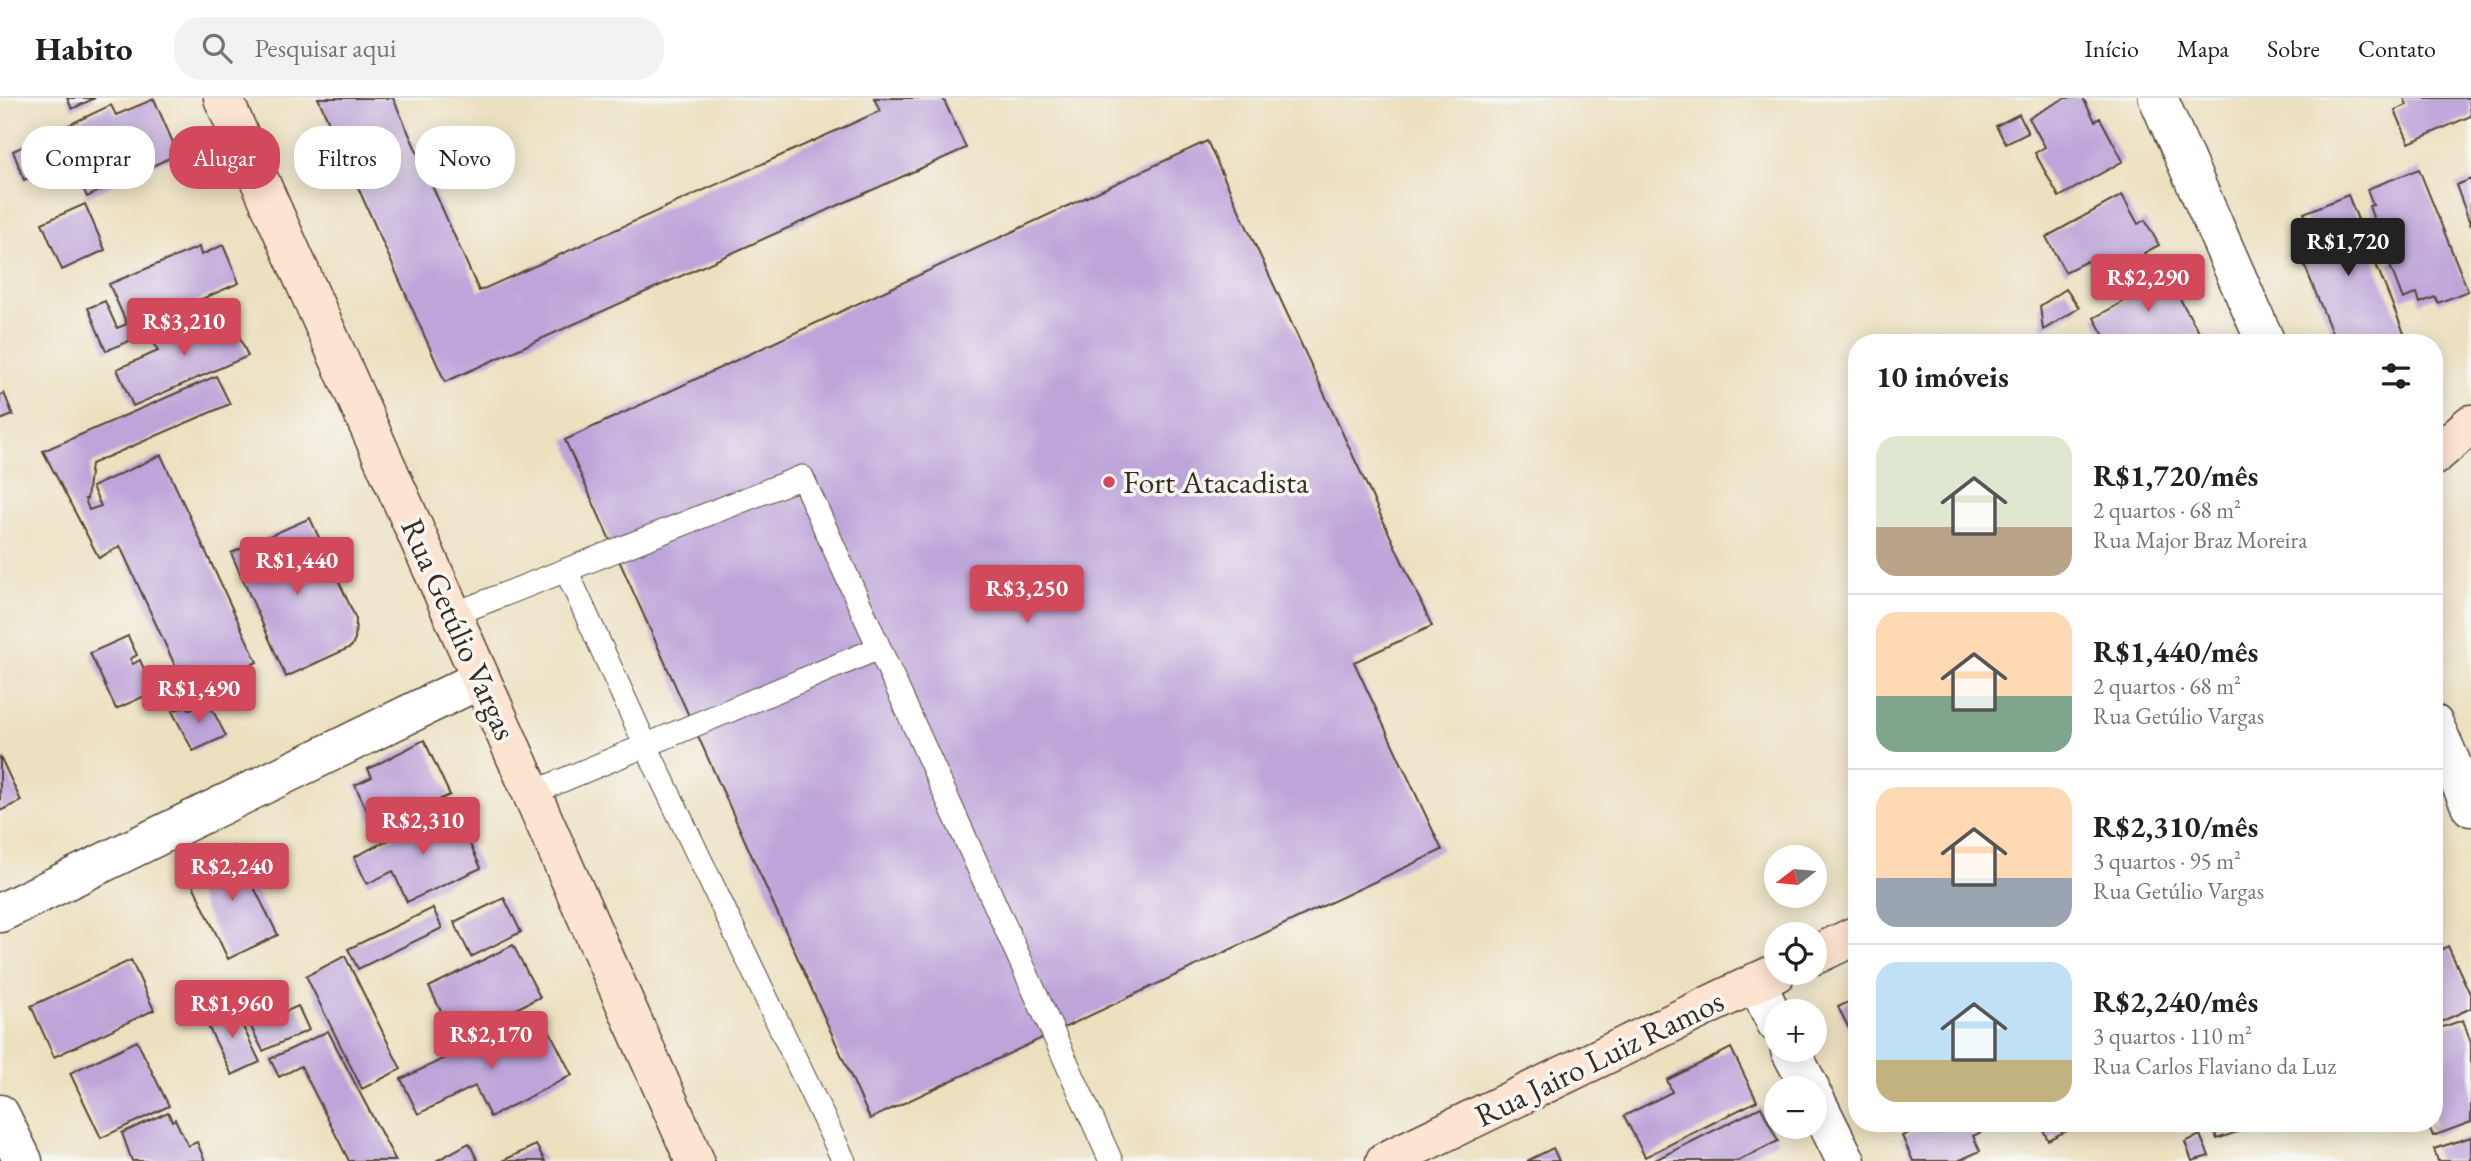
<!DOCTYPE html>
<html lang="pt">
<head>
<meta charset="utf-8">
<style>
  :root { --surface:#fff; --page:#f2f2f2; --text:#202124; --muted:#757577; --line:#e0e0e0; --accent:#d1495b }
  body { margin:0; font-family:"EB Garamond",serif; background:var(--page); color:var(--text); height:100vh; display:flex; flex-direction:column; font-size:26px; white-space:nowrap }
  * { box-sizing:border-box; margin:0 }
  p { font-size:23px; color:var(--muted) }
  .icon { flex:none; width:38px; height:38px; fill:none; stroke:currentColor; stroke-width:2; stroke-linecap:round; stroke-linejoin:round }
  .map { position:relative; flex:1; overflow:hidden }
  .side { position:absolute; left:1848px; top:236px; width:595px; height:798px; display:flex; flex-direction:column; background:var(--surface); border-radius:28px; box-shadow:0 4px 18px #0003 }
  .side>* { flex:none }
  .guide { position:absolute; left:21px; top:28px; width:665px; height:63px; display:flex; gap:14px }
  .needle { width:46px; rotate:254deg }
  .fabs { position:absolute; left:1764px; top:747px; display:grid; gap:14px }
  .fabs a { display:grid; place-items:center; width:63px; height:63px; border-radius:50%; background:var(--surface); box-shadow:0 4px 18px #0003; font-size:35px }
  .price { position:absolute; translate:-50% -60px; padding:0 16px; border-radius:7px; background:var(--accent); color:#fff; font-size:23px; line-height:46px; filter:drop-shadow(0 2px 4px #0008) }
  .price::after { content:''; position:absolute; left:50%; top:42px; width:21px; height:16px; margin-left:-10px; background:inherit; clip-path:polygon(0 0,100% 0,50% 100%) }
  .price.on { background:#222; color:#fff }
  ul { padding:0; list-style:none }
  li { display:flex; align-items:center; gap:21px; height:175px; padding:0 28px }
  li+li { border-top:2px solid var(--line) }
  li span { display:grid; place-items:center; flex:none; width:196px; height:140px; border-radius:21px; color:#555 }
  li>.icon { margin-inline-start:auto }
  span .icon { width:84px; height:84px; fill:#fffc; stroke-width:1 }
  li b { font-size:30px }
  h2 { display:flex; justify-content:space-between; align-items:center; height:84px; padding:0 28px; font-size:30px }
  .pill { padding:0 24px; border-radius:28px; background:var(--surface); box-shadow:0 4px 18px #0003; font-size:24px; line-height:63px }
  .pill.on { background:var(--accent); color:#fff }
  header { display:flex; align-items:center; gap:42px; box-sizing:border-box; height:98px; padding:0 35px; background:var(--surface); border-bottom:2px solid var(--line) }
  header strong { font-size:33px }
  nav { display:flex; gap:38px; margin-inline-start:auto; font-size:24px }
  .search { width:490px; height:63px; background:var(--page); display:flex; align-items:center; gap:18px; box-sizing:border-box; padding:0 24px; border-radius:28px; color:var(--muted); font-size:26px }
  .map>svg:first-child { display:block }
</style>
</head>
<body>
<header>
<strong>Habito</strong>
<div class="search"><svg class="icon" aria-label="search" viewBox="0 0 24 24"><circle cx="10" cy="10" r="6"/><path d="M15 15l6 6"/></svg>Pesquisar aqui</div>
<nav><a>Início</a><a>Mapa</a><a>Sobre</a><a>Contato</a></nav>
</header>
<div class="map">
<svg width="2471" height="1063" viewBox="0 0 2471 1063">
  <rect width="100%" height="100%" fill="#f6f6f2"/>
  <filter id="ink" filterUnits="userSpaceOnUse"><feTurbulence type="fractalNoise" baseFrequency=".0143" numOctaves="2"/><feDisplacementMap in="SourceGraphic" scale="14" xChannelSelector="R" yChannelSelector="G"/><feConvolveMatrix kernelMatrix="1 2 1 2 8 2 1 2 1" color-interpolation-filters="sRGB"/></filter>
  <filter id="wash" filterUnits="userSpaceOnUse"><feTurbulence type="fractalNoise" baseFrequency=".00686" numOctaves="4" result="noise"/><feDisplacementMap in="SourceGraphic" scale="28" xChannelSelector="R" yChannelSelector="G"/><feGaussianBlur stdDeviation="1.57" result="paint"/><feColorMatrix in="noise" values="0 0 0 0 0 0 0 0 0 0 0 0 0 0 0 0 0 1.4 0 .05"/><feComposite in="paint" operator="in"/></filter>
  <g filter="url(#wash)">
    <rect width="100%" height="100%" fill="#ece0bf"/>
    <g id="blocks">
      <path fill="#bda4d9" d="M 67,0 L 95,0 L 72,11 Z
        M 318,0 L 393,0 L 479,193 L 880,13 L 874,0 L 943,0 L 966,50 L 445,284 Z
        M 2065,0 L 2083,0 L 2095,23 L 2100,20 L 2123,63 L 2059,99 L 2035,55 L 2045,49 L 2029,20 Z
        M 2404,0 L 2469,0 L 2471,18 L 2409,45 L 2395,12 L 2407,7 Z
        M 154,1 L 178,56 L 87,99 L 71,61 L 24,82 L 13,53 L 111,7 L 116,17 Z
        M 2019,16 L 2028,35 L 2006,46 L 1996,28 Z
        M 1207,43 L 1432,528 L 1354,564 L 1442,752 L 870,1021 L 565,342 Z
        M 2419,71 L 2468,193 L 2438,205 L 2435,199 L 2420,205 L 2417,195 L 2403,201 L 2389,165 L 2395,163 L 2389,145 L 2383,147 L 2369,108 L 2373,107 L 2367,91 Z
        M 2471,81 L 2471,128 L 2456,87 Z
        M 2122,97 L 2138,126 L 2145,122 L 2159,147 L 2144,155 L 2149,165 L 2111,186 L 2109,182 L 2096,188 L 2088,172 L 2092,170 L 2087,163 L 2065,174 L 2046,139 Z
        M 2348,97 L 2408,245 L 2361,245 L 2360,242 L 2352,245 L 2336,245 L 2296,146 L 2314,139 L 2304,115 Z
        M 85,106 L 105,152 L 62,172 L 42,125 Z
        M 223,147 L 239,185 L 174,213 L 178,222 L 106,253 L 88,210 L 105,203 L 117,230 L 127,226 L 109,186 L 199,149 L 201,157 Z
        M 2160,166 L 2200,236 L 2183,245 L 2108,245 L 2094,220 L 2128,201 L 2121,190 Z
        M 2066,191 L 2079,210 L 2043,232 L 2040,208 Z
        M 227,211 L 248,258 L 133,308 L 117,271 L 158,253 L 154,244 Z
        M 216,278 L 230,306 L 91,366 L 87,401 L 85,401 L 89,412 L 101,408 L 92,389 L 161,357 L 257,564 L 230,577 L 236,590 L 215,600 L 208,587 L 188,596 L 120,448 L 99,460 L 43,353 Z
        M 4,295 L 13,317 L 0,322 L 0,297 Z
        M 310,420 L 356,521 L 355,542 L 351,549 L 286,579 L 231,455 Z
        M 128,538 L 137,557 L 130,561 L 133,566 L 140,562 L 154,594 L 116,611 L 90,555 Z
        M 208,603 L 226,638 L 193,653 L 172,613 L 187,608 L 189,612 Z
        M 424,642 L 450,697 L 375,730 L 355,687 L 372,679 L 368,671 Z
        M 0,658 L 21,703 L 0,713 Z
        M 453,710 L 481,770 L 407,804 L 393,773 L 367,786 L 354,759 Z
        M 233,748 L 278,837 L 228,861 L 191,783 L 199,779 L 194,768 Z
        M 504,800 L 521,834 L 471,859 L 454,824 Z
        M 433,810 L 442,830 L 358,871 L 348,851 Z
        M 513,847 L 540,899 L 455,941 L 429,889 Z
        M 2448,848 L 2471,898 L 2471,910 L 2434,927 L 2434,855 Z
        M 345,858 L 401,971 L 362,991 L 306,878 Z
        M 131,862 L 154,912 L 54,959 L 31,908 Z
        M 1857,900 L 1857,946 L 1838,909 Z
        M 232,906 L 260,964 L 232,977 L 204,920 Z
        M 298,908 L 309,932 L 263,953 L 251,929 Z
        M 2463,922 L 2471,945 L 2471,1024 L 2433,1038 L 2428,1026 L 2434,1026 L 2434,932 Z
        M 502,925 L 512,945 L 547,928 L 572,977 L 490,1019 L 475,988 L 418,1016 L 401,981 L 464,951 L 462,945 Z
        M 328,933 L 362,999 L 396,1063 L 349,1063 L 301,968 L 279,979 L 270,961 Z
        M 137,943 L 169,1008 L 101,1040 L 70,975 Z
        M 1731,950 L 1757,1003 L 1645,1059 L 1624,1018 L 1672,994 L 1667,982 Z
        M 1761,1009 L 1778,1043 L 1738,1063 L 1653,1063 Z
        M 168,1014 L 172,1023 L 175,1021 L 188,1048 L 197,1044 L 205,1063 L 132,1063 L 122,1035 Z
        M 1929,1026 L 1991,1026 L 1992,1029 L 1973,1038 L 1980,1053 L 1958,1063 L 1913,1063 L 1902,1038 Z
        M 2040,1026 L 2067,1026 L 2070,1031 L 2048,1042 Z
        M 2212,1026 L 2260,1026 L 2217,1041 Z
        M 2200,1037 L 2209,1058 L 2192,1063 L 2185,1044 Z
        M 2471,1039 L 2471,1063 L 2438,1063 L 2434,1051 Z
        M 469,1045 L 478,1063 L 436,1063 Z
        M 536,1047 L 545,1063 L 502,1063 Z
        M 1553,1050 L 1559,1063 L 1527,1063 Z"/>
    </g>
  </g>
  <g filter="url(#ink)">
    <use href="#blocks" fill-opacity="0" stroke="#564536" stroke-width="2"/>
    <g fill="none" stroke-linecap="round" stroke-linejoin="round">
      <defs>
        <path id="lane" d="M 566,472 L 646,648 L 844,1063
          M 452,517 L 802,379 L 1111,1063
          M 532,695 L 879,550"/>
        <path id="street" d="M 2158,0 L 2266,245
          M 2434,626 L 2471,709
          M 0,815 L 481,581
          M 1756,884 L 1776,925
          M 1790,952 L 1810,990
          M 1815,1001 L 1846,1063
          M 0,1016 L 23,1063"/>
        <path id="secondary" d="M 223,0 L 695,1063
          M 2434,358 L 2471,326
          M 1815,857 L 1857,837
          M 1385,1063 L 1776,875"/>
      </defs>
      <use href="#lane" stroke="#564536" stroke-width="25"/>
      <use href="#street" stroke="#564536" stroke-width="41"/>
      <use href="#secondary" stroke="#564536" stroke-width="41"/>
      <use href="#lane" stroke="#fff" stroke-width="23"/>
      <use href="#street" stroke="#fff" stroke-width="38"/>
      <use href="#secondary" stroke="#fde4d1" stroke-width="38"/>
    </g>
  </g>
  <circle fill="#d1495b" stroke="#f6f6f2" stroke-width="2.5" cx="1109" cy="384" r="7"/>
  <g text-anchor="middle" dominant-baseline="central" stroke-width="7" stroke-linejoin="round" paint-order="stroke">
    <g font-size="32" fill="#3b2a1e" stroke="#f6f6f2" text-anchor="start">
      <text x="1123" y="384">Fort Atacadista</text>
    </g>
    <g font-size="32" fill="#3b2a1e" stroke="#f6f6f2">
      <text transform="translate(459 531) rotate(66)">Rua Getúlio Vargas</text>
      <text transform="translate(1599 960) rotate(-26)">Rua Jairo Luiz Ramos</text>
    </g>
  </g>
</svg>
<div class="fabs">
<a><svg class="needle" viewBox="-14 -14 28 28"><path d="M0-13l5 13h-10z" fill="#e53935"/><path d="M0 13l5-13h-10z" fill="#757577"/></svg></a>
<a><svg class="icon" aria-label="locate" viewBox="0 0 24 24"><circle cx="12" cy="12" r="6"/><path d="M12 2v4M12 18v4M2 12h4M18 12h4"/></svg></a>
<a>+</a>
<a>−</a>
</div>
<b class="price on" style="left:2348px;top:180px">R$1,720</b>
<b class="price" style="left:2148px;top:216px">R$2,290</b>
<b class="price" style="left:184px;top:260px">R$3,210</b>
<b class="price" style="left:297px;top:499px">R$1,440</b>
<b class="price" style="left:1027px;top:527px">R$3,250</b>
<b class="price" style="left:199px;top:627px">R$1,490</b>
<b class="price" style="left:423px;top:759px">R$2,310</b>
<b class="price" style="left:232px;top:805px">R$2,240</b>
<b class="price" style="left:232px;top:942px">R$1,960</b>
<b class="price" style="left:491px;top:973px">R$2,170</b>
<div class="guide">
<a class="pill">Comprar</a>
<a class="pill on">Alugar</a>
<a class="pill">Filtros</a>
<a class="pill">Novo</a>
</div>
<section class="side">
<h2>10 imóveis<svg class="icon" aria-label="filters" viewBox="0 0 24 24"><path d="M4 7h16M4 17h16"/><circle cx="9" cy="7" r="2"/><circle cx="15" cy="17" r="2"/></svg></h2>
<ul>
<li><span style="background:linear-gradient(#dfe7d0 65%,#b9a48a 0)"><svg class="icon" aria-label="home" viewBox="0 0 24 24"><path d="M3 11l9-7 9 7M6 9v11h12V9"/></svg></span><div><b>R$1,720/mês</b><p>2 quartos · 68 m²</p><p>Rua Major Braz Moreira</p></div></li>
<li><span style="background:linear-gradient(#ffd9b3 60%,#7fa58c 0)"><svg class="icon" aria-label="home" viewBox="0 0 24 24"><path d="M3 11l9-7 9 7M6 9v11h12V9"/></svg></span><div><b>R$1,440/mês</b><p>2 quartos · 68 m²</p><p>Rua Getúlio Vargas</p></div></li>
<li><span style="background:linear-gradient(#ffd9b3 65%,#9aa5b1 0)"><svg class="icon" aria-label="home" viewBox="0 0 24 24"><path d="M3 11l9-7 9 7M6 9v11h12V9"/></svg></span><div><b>R$2,310/mês</b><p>3 quartos · 95 m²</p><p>Rua Getúlio Vargas</p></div></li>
<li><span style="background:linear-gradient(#bfe0f5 70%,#c2b280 0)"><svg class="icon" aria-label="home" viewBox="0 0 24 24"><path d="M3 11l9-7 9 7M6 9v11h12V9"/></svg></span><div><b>R$2,240/mês</b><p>3 quartos · 110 m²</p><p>Rua Carlos Flaviano da Luz</p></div></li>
</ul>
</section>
</div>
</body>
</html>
